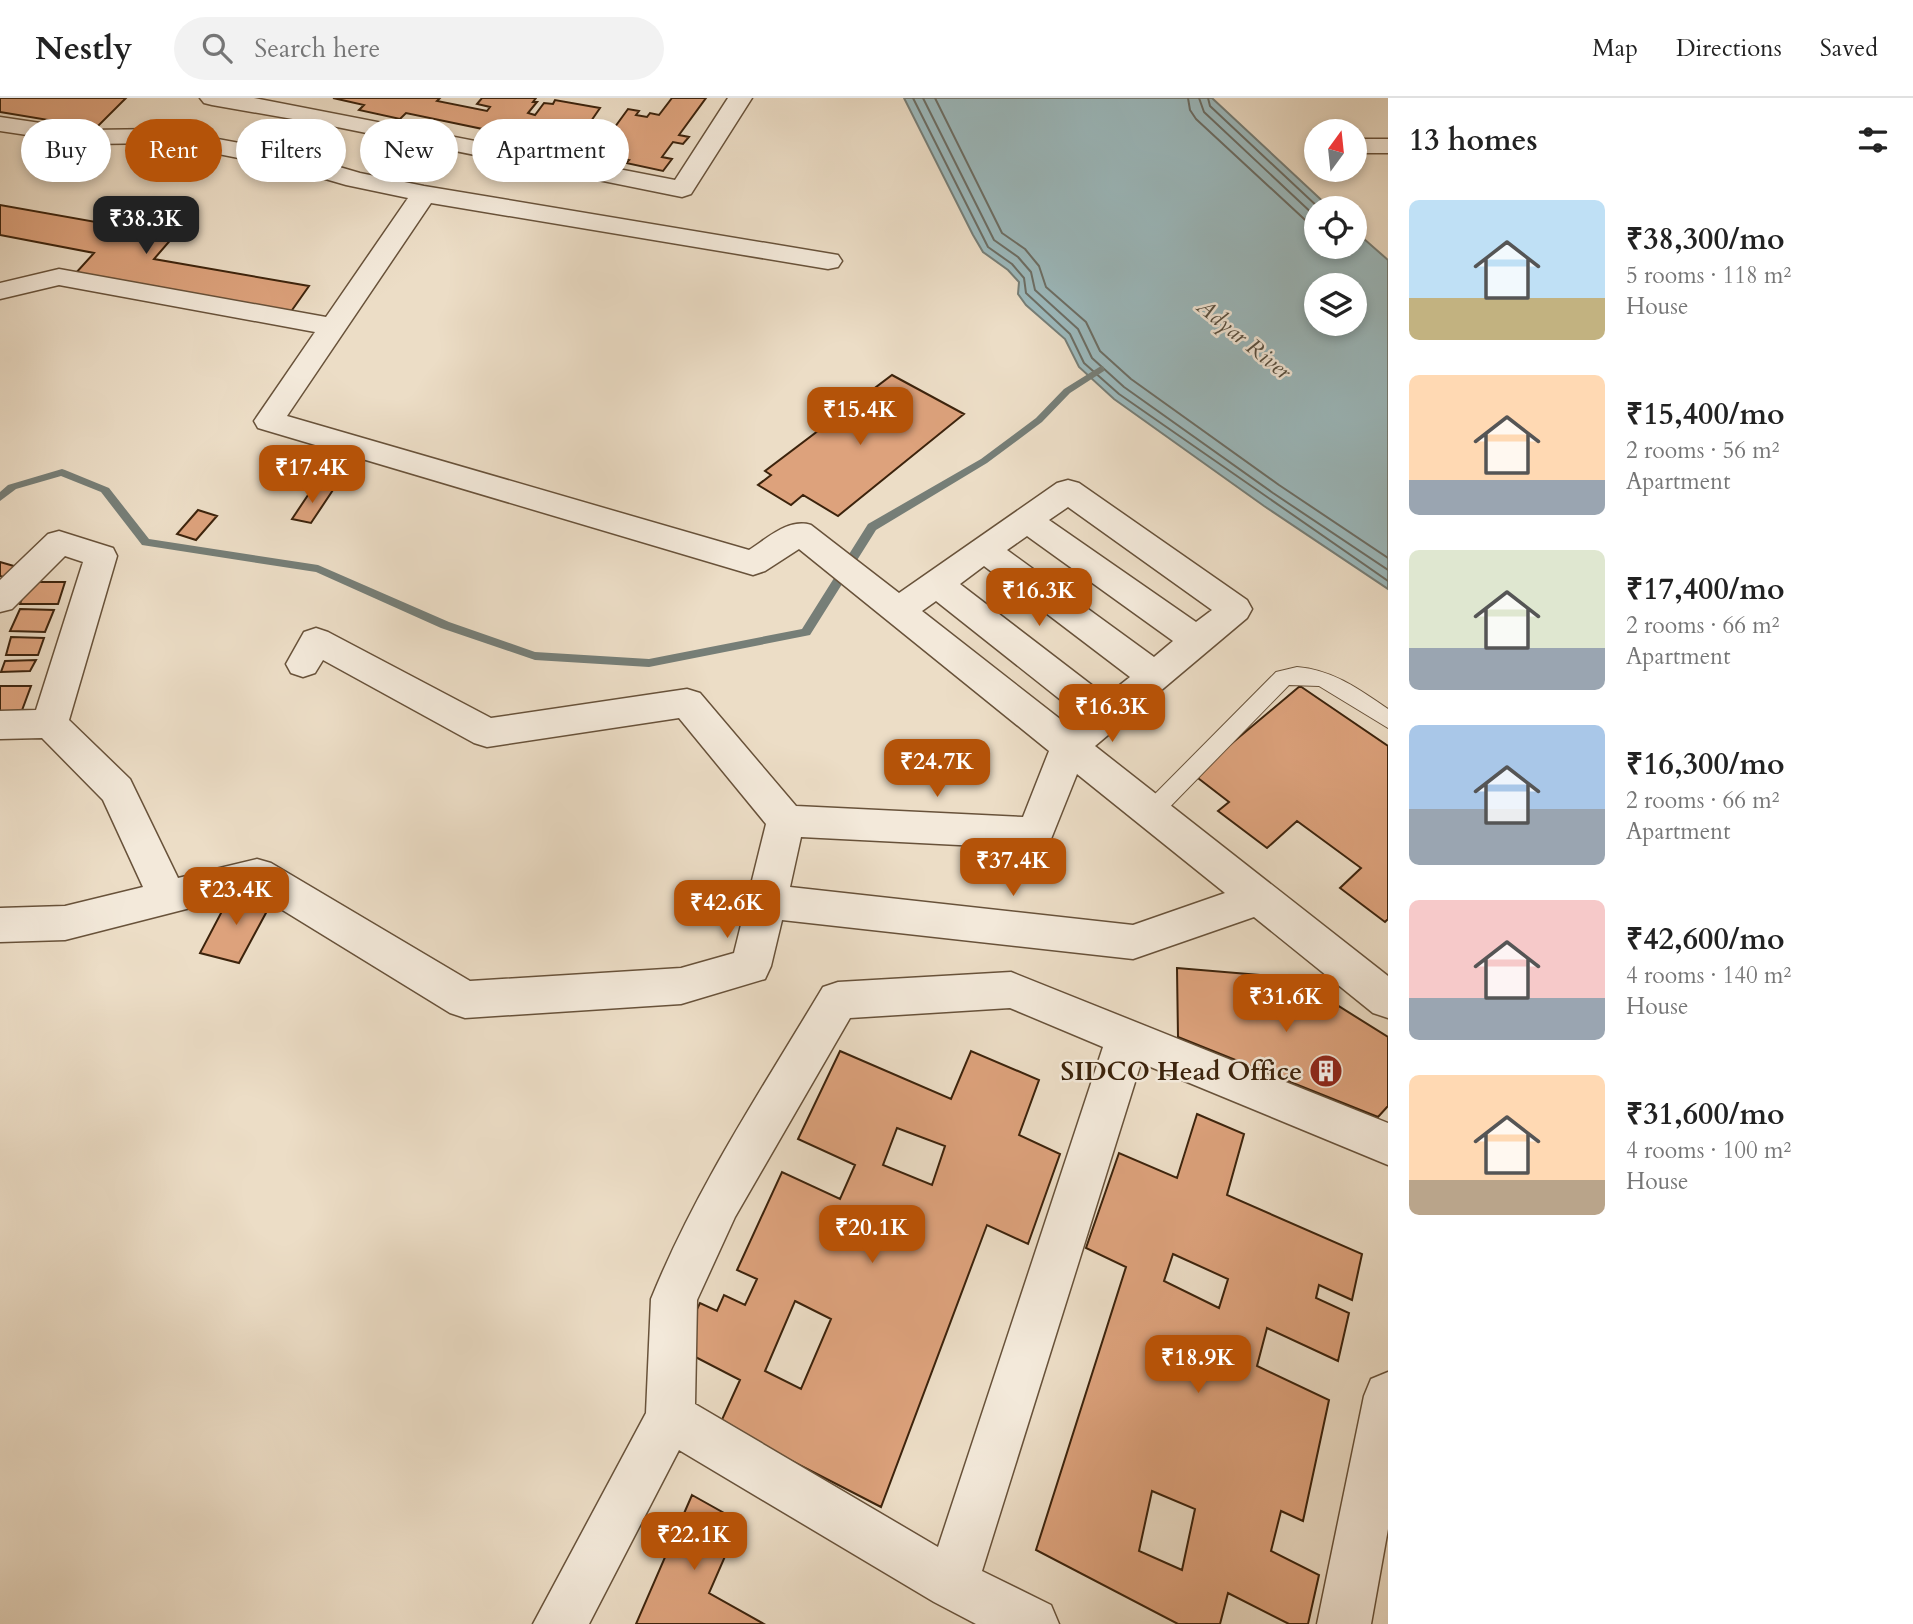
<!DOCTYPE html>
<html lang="en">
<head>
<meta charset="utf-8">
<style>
  :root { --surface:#fff; --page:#f2f2f2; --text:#222; --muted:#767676; --line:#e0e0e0; --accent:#b45309 }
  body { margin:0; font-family:Cardo,serif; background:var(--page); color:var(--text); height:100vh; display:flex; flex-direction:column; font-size:26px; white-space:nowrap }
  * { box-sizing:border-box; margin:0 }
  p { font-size:23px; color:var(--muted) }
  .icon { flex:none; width:38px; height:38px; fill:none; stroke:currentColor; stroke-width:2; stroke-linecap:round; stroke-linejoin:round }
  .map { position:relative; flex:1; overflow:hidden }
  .sheet { display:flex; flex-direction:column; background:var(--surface); width:525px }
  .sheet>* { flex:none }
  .hud { position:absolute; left:21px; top:21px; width:665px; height:63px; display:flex; gap:14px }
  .needle { width:46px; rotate:15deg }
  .buttons { position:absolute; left:1304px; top:21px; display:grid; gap:14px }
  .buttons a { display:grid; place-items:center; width:63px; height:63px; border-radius:50%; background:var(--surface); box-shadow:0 4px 10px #0003; font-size:35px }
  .price { position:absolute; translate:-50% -60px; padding:0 16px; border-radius:14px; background:var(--accent); color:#fff; font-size:23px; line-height:46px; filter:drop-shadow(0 2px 4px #0008) }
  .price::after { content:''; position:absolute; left:50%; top:42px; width:21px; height:16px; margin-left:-10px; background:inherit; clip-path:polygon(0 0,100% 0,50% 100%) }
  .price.on { background:#222; color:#fff }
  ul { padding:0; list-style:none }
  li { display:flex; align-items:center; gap:21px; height:175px; padding:0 21px }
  li span { display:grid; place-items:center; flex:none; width:196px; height:140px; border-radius:10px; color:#555 }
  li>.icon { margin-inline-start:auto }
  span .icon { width:84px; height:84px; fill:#fffc; stroke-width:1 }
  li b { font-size:30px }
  h2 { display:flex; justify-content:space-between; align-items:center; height:84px; padding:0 21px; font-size:30px }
  .pill { padding:0 24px; border-radius:32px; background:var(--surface); box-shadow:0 4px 10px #0003; font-size:24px; line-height:63px }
  .pill.on { background:var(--accent); color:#fff }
  header { display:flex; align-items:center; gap:42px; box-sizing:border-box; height:98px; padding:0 35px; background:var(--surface); border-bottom:2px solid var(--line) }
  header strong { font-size:33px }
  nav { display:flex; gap:38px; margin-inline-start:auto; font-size:24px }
  .search { width:490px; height:63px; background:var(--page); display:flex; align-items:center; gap:18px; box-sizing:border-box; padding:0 24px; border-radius:38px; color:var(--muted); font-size:26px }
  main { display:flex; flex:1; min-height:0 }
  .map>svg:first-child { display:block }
</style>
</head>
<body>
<header>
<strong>Nestly</strong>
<div class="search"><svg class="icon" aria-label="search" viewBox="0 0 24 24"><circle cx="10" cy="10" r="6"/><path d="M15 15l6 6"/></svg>Search here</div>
<nav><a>Map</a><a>Directions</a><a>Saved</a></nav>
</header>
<main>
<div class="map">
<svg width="1388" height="1526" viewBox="0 0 1388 1526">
  <rect width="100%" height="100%" fill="#ecddc6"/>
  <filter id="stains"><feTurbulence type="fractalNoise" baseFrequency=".00286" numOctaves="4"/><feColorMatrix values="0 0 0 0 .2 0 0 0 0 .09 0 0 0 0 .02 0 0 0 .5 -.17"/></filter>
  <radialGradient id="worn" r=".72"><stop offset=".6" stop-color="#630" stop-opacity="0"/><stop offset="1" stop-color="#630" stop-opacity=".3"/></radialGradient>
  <path fill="#9cbabe" stroke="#767e77" stroke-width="2" fill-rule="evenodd" d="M 904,0 L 1212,0 L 1330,110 L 1316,110 L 1316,149 L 1354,149 L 1355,133 L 1388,162 L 1388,491 L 1264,408 L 1114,301 L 1079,269 L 1065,241 L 1026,207 L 1018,196 L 1019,184 L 1008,172 L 983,154 L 973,137 ZM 1316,187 L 1354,187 L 1354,226 L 1316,226 Z"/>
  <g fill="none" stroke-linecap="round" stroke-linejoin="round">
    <path stroke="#6c6e65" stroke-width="2" d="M 913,0 L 988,149 L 1012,166 L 1024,180 L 1026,195 L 1070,236 L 1084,265 L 1119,296 L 1388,483
      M 923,0 L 994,142 L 1018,159 L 1031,174 L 1035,192 L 1078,231 L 1092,260 L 1124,289 L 1273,395 L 1388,472
      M 935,0 L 1002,135 L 1025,151 L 1039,168 L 1046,189 L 1086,224 L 1100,253 L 1131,281 L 1279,387 L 1388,460
      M 1188,0 L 1190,12 L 1196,21 L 1316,132
      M 1199,0 L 1204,14 L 1316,119
      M 1208,0 L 1210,8 L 1319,110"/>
    <path fill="#767e77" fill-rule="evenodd" d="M 1101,268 L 1104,269 L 1104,273 L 1070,295 L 1042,324 L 987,365 L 876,432 L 810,537 L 649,569 L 535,562 L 441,530 L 316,474 L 142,447 L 101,394 L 61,378 L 16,391 L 0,403 L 0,394 L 8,387 L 62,371 L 65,372 L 109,390 L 149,441 L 318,467 L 449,524 L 535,554 L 649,561 L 802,531 L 868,426 L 981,361 L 1036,320 L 1064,291 Z"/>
  </g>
  <path fill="#dda27c" stroke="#3c230c" stroke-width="2" fill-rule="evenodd" d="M 0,0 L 126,0 L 96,30 L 0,14 Z
    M 333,0 L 440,0 L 437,3 L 487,13 L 490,9 L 477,6 L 482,0 L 536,0 L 533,4 L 537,4 L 528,15 L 535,17 L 544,5 L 553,6 L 555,2 L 600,10 L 587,29 L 569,25 L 565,29 L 601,36 L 604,32 L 612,33 L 628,11 L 639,13 L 636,17 L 647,19 L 650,15 L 659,17 L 672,0 L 706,0 L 679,37 L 689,39 L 683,46 L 673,44 L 662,59 L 672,61 L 663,73 L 626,65 L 629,62 L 535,42 L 530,48 L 487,39 L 492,33 L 406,15 L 400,21 L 359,12 L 364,7 Z
    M 138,106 L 194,115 L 154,161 L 309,188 L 290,215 L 74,177 L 94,155 L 0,137 L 0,107 L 118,128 Z
    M 892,277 L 964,316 L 838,418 L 803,397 L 791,407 L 758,387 L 771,377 L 765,373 Z
    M 314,388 L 333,392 L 311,425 L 292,421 Z
    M 198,412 L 217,418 L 196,442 L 177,436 Z
    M 0,464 L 24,471 L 10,481 L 0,478 Z
    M 28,484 L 65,484 L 58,506 L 20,506 Z
    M 20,511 L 54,512 L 45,534 L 10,533 Z
    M 11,539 L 44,540 L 38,557 L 6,557 Z
    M 36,562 L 30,573 L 1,574 L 5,563 Z
    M 0,588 L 31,588 L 21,615 L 0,615 Z
    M 1300,588 L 1388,648 L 1388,821 L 1385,824 L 1340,790 L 1361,770 L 1297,723 L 1267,750 L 1218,713 L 1229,704 L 1194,677 Z
    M 231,796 L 274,800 L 239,865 L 200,855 Z
    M 1177,870 L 1294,880 L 1388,939 L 1388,1008 L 1378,1019 L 1178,939 Z
    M 840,953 L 951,1001 L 971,953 L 1039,982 L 1019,1037 L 1060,1056 L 1028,1146 L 987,1127 L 881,1409 L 720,1326 L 740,1282 L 678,1250 L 700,1205 L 717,1213 L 724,1197 L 745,1207 L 757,1181 L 737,1172 L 782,1074 L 840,1101 L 855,1067 L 798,1041 ZM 897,1030 L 945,1048 L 932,1087 L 883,1067 ZM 795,1203 L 831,1221 L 801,1291 L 765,1273 Z
    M 1197,1016 L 1244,1036 L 1227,1097 L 1362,1156 L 1352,1202 L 1319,1187 L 1316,1200 L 1349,1215 L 1338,1263 L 1267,1230 L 1257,1268 L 1329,1302 L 1303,1423 L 1281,1413 L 1271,1453 L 1319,1477 L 1308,1526 L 1289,1526 L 1228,1495 L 1220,1526 L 1178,1526 L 1036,1452 L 1126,1169 L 1086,1150 L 1119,1055 L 1177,1080 ZM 1173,1156 L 1228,1181 L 1219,1210 L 1164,1183 ZM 1152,1393 L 1195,1411 L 1182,1472 L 1139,1453 Z
    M 692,1397 L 740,1424 L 709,1495 L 764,1526 L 636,1526 Z"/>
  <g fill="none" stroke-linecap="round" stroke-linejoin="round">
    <defs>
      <path id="lane" d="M 1297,569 C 1333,572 1359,591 1388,611 L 1388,630 L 1319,588 L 1289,587 L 1159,720 L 1151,723 L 1143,720 L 1140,714 L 1143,708 L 1276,574 Z"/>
      <path id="street" d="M 200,0 L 254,0 L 675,82 L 728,0 L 752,0 L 691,96 L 682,99 L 327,27 L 212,7 L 204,5 Z
        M 0,19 L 88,32 L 163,31 L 288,54 L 360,75 L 424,88 L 838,157 L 842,163 L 838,169 L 828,171 L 431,105 L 287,318 L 749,452 C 768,440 788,420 811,427 L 899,495 L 1057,385 L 1068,382 L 1079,385 L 1247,502 L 1252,511 L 1247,520 L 1095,648 L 1388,878 L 1388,920 L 1373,915 L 1254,819 L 1133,861 L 782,822 L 771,868 L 765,881 L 681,906 L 465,920 L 450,915 L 253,794 L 65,842 L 0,844 L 0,810 L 65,808 L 143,789 L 103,702 L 42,640 L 0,641 L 0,613 L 36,612 L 83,464 L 65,458 L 12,511 L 0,514 L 0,482 L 48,436 L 59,433 L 113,450 L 117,458 L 69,622 L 130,681 L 178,780 L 257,761 L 271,765 L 470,883 L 681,870 L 734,855 L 766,726 L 679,620 L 487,649 L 474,645 L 323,562 L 315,575 L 303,579 L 291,575 L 286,566 L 304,534 L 316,530 L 328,534 L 491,620 L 687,591 L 700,595 L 796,708 L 1023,719 L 1049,653 L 799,451 L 765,473 L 753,477 L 258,330 L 254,323 L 315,234 L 59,187 L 0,201 L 0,185 L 59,171 L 326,219 L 408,100 L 346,87 L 284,69 L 163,45 L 88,46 L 0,33 ZM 1068,409 L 1212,512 L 1196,524 L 1049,422 ZM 1027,438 L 1173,543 L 1154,559 L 1007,452 ZM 984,468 L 1130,579 L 1106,598 L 960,486 ZM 936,503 L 1081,618 L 1069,628 L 922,513 ZM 1077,676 L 1225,795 L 1133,827 L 790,789 L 801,739 L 1036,751 L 1049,746 Z
        M 1354,41 L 1388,41 L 1388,55 L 1354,55 Z
        M 1011,874 L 1388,1025 L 1388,1067 L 1141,965 L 982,1473 L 1051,1507 L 1059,1526 L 976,1526 L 934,1504 L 679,1352 L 589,1526 L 533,1526 L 646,1315 L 651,1201 C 696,1090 762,991 823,889 L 838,884 ZM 1010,910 L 1103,949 L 938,1449 L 695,1306 L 697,1202 L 735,1119 L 850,920 Z
        M 1388,1274 L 1388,1431 L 1371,1526 L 1317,1526 L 1364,1298 L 1371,1281 Z"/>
    </defs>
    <use href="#lane" stroke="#68523a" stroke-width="2"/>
    <use href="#street" stroke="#68523a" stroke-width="3"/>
    <use href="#lane" fill="#f3e9da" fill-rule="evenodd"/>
    <use href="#street" fill="#f3e9da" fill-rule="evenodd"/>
  </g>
  <defs>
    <symbol id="building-disc" viewBox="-11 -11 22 22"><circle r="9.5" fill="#8f2418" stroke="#f3e9da"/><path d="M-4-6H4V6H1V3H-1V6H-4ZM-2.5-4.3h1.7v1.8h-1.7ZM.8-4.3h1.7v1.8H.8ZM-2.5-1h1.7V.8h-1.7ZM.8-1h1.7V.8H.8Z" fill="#fff"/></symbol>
  </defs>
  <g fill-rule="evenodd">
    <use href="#building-disc" x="1307" y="954" width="38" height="38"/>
  </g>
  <g text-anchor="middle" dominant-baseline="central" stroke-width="5" stroke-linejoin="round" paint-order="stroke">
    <g font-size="23" font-style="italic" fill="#595041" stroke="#f3e9da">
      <text transform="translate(1244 241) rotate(39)">Adyar River</text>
    </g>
    <g font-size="26" font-weight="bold" fill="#3c230c" stroke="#f3e9da" text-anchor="end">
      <text x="1302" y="973">SIDCO Head Office</text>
    </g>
  </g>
  <rect width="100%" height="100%" filter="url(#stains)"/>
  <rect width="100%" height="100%" fill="url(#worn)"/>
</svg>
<div class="buttons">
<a><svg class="needle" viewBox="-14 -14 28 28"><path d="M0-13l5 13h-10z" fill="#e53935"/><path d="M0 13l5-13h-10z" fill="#767676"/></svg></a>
<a><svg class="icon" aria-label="locate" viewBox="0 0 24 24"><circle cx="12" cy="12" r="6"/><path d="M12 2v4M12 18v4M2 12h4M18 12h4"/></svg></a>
<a><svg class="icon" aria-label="layers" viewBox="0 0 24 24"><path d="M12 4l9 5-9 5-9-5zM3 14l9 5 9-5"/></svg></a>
</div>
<b class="price on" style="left:146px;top:158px">₹38.3K</b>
<b class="price" style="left:860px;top:349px">₹15.4K</b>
<b class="price" style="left:312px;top:407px">₹17.4K</b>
<b class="price" style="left:1039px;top:530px">₹16.3K</b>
<b class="price" style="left:1112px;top:646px">₹16.3K</b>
<b class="price" style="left:937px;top:701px">₹24.7K</b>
<b class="price" style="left:1013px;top:800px">₹37.4K</b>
<b class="price" style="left:236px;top:829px">₹23.4K</b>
<b class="price" style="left:727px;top:842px">₹42.6K</b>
<b class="price" style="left:1286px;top:936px">₹31.6K</b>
<b class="price" style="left:872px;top:1167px">₹20.1K</b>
<b class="price" style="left:1198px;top:1297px">₹18.9K</b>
<b class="price" style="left:694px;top:1474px">₹22.1K</b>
<div class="hud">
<a class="pill">Buy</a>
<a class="pill on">Rent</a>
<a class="pill">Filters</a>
<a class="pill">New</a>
<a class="pill">Apartment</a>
</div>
</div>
<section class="sheet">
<h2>13 homes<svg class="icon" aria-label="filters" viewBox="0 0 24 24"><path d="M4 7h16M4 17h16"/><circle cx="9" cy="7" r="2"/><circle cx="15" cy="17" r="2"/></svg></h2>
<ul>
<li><span style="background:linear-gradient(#bfe0f5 70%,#c2b280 0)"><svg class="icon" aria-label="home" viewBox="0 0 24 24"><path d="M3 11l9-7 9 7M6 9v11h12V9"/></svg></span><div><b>₹38,300/mo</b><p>5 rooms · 118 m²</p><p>House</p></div></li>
<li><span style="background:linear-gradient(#ffd9b3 75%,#9aa5b1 0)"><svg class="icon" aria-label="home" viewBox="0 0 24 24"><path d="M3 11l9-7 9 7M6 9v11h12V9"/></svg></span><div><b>₹15,400/mo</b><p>2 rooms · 56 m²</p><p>Apartment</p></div></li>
<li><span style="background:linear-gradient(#dfe7d0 70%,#9aa5b1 0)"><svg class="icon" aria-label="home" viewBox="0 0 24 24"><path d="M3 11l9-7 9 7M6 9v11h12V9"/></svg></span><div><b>₹17,400/mo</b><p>2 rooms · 66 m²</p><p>Apartment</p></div></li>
<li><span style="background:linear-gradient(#a9c7e8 60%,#9aa5b1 0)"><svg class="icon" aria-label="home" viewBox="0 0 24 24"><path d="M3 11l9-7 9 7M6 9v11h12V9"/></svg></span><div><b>₹16,300/mo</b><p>2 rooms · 66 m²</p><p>Apartment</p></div></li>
<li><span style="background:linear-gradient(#f6c9c9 70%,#9aa5b1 0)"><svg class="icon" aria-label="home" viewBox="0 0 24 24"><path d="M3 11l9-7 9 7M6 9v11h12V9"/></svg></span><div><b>₹42,600/mo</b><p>4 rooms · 140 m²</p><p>House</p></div></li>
<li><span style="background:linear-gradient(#ffd9b3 75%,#b9a48a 0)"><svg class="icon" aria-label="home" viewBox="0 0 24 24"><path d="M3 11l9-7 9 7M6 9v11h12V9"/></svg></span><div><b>₹31,600/mo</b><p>4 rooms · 100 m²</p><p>House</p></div></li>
</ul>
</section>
</main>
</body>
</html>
